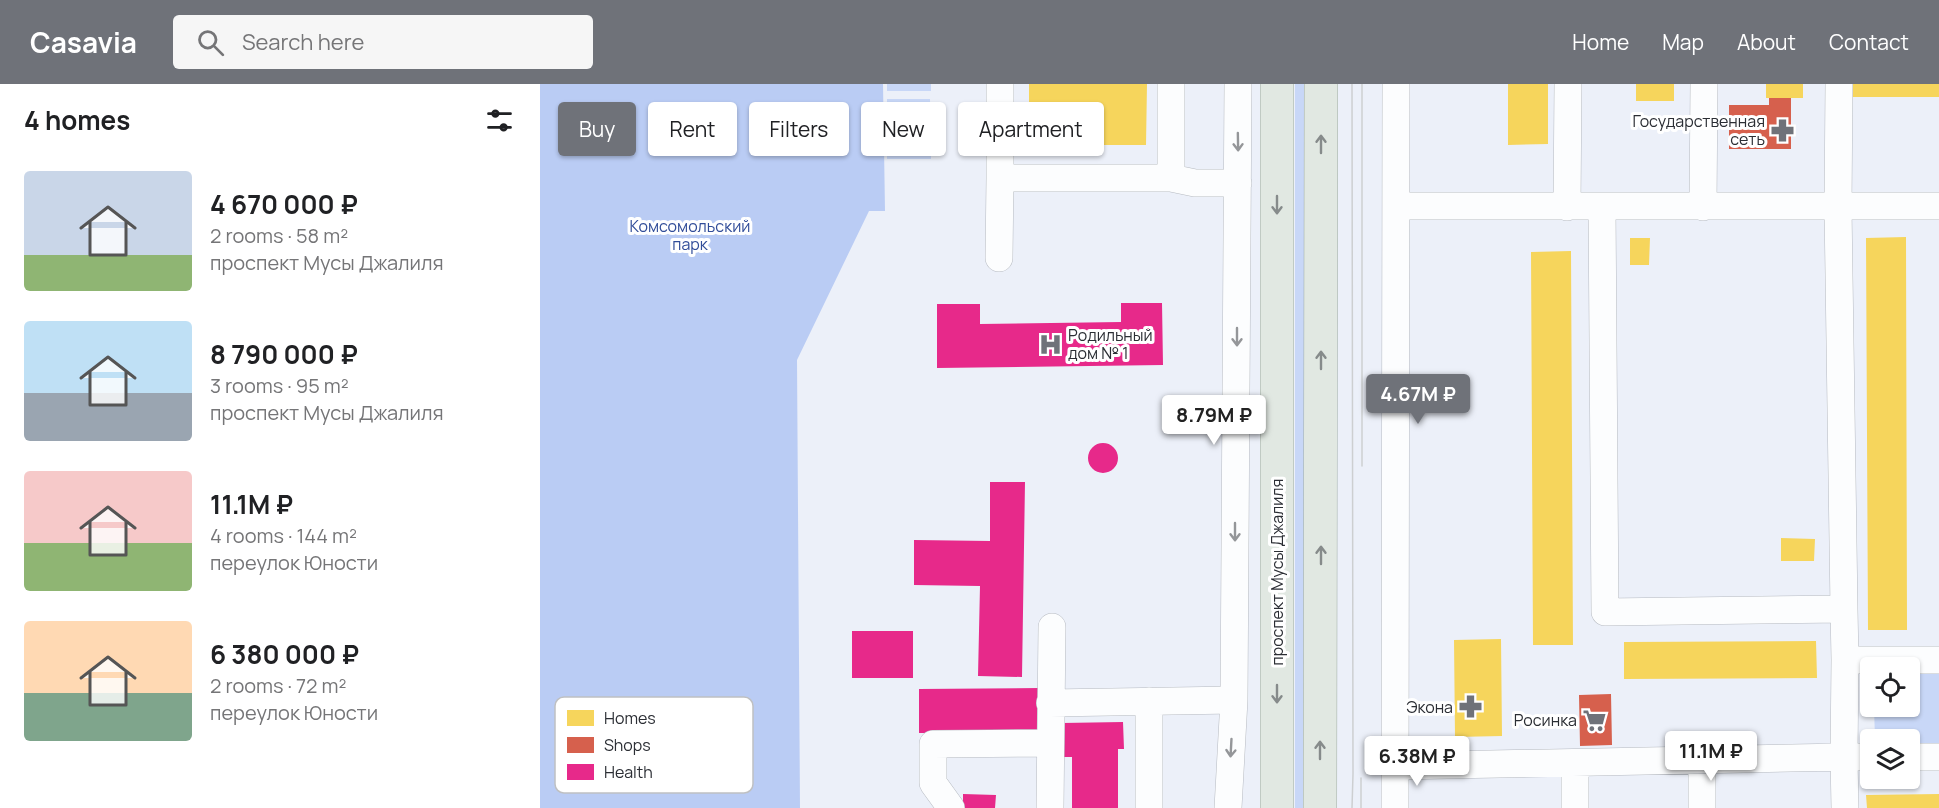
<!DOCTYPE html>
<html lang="en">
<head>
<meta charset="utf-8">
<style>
  :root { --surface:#fff; --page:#f6f6f6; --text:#202124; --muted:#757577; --accent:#6f7279 }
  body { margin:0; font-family:Manrope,sans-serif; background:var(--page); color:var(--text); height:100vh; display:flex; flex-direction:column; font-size:22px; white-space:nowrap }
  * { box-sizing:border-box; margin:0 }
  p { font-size:20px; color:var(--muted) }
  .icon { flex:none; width:33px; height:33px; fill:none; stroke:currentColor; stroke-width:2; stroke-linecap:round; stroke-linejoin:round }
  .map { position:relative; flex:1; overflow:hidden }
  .drawer { display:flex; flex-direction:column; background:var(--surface); width:540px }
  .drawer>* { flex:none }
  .top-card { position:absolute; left:18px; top:18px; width:570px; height:54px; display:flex; gap:12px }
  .controls { position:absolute; left:1320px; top:573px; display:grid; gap:12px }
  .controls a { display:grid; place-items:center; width:60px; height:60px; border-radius:6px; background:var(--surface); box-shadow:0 2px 4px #0004; font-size:30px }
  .price { position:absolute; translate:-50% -51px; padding:0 14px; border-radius:6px; background:#fff; color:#222; font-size:20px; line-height:39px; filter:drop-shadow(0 2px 3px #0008) }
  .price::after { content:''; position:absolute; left:50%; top:36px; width:18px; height:14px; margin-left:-9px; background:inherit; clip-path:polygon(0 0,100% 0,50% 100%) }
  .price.on { background:var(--accent); color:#fff }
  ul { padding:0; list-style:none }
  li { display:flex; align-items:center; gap:18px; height:150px; padding:0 24px }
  li span { display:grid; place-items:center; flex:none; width:168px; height:120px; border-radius:6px; color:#555 }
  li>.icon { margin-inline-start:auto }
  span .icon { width:72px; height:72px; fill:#fffc; stroke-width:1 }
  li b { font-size:26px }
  h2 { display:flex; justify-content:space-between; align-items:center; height:72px; padding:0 24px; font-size:26px }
  .chip { padding:0 21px; border-radius:6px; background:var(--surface); box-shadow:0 2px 4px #0004; font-size:21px; line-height:54px }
  .chip.on { background:var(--accent); color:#fff }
  header { display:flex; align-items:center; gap:36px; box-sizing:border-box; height:84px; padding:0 30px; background:var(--accent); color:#fff }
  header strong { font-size:28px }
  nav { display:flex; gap:33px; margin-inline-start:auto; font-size:21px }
  .search { width:420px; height:54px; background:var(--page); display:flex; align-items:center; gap:15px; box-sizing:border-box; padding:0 21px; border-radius:6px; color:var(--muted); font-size:22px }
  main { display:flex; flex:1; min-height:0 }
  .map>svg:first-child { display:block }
</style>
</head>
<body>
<header>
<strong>Casavia</strong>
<div class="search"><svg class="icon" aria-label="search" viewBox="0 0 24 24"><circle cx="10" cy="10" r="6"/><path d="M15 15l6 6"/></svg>Search here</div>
<nav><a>Home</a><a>Map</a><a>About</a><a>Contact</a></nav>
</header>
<main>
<section class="drawer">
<h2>4 homes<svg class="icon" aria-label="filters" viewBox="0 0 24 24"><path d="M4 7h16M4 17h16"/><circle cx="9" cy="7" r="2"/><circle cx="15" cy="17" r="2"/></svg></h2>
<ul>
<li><span style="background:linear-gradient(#c9d6e8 70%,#8fb573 0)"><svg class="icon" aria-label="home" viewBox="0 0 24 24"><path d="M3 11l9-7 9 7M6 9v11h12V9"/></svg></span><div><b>4 670 000 ₽</b><p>2 rooms · 58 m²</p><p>проспект Мусы Джалиля</p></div></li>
<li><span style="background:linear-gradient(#bfe0f5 60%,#9aa5b1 0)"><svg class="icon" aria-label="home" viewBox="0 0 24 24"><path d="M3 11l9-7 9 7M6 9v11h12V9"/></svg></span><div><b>8 790 000 ₽</b><p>3 rooms · 95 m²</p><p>проспект Мусы Джалиля</p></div></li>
<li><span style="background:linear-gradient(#f6c9c9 60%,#8fb573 0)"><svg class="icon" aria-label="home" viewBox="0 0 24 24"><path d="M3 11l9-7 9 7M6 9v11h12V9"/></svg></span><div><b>11.1M ₽</b><p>4 rooms · 144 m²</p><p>переулок Юности</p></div></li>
<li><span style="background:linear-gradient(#ffd9b3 60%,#7fa58c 0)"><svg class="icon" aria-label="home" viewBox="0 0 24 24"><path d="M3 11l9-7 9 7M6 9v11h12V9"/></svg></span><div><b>6 380 000 ₽</b><p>2 rooms · 72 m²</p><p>переулок Юности</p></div></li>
</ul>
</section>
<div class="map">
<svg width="1399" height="724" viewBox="0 0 1399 724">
  <rect width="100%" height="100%" fill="#ecf0f9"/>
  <path fill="#c8d7f7" d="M 347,0 L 391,0 L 391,7 L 347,7 Z
    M 755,0 L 764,0 L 764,724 L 755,724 Z
    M 347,15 L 390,15 L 391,75 L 347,75 Z
    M 1370,585 L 1399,585 L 1399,661 L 1370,662 L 1370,656 L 1335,655 L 1334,623 L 1370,622 Z"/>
  <path fill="#baccf4" d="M 0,0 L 343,0 L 345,127 L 329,127 L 257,276 L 260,724 L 0,724 Z"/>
  <path fill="#f6d55c" d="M 489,0 L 607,0 L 606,61 L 489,61 Z
    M 968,0 L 1008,0 L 1008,60 L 968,61 Z
    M 1096,0 L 1134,0 L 1134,17 L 1096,17 Z
    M 1226,0 L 1263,0 L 1263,14 L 1226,14 Z
    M 1309,0 L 1399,0 L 1399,13 L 1309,13 Z
    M 1366,153 L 1367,546 L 1328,546 L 1326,154 Z
    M 1090,154 L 1110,154 L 1109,181 L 1090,181 Z
    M 1031,167 L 1033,561 L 993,561 L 991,168 Z
    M 1241,454 L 1275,455 L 1274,477 L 1241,477 Z
    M 961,555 L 962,652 L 915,653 L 914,556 Z
    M 1276,557 L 1277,594 L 1084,595 L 1084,558 Z
    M 1399,710 L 1399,724 L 1327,724 L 1326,711 Z"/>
  <path fill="#d6604d" d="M 1229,14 L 1251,14 L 1251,65 L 1189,65 L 1189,21 L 1229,21 Z
    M 1071,610 L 1072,661 L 1040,662 L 1039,611 Z"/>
  <path fill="#e7298a" d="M 581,219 L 622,219 L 623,281 L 397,284 L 397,220 L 440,220 L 440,240 L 581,238 Z
    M548 374a15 15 0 1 1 30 0a15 15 0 1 1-30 0Z
    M 450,398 L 485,398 L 482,593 L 438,592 L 440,502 L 374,501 L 374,456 L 450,457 Z
    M 312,547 L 373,547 L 373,594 L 312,594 Z
    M 500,604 L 500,648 L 379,649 L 379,605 Z
    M 583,638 L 584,665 L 578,665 L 578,724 L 532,724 L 532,673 L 523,673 L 522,639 Z
    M 423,710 L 456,711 L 455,724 L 423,724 Z"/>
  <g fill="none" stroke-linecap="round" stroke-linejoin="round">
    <defs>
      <path id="minor" d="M 460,0 L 460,94 L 631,94 L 655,99 L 698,99
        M 1299,0 L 1298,124 L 1304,525
        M 631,94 L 631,0
        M 856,122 L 1399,122
        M 1027,123 L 1028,0
        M 1062,123 L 1065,528 L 1304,525 L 1305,576
        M 1163,123 L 1164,0
        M 459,174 L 460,94
        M 609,617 L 609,724
        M 510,619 L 694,616
        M 1370,673 L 1399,673
        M 855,682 L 1304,673 L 1305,576 L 1399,576
        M 411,724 L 393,699 L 393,660 L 510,659
        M 510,724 L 512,543
        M 688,724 L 694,616 L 698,0
        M 855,724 L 856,0
        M 1035,724 L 1035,679
        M 1162,724 L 1162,675
        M 1305,724 L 1304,673 L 1330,673"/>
      <path id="major" d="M 737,0 L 737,724
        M 780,724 L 781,0"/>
    </defs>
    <use href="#minor" stroke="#b6bac1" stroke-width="28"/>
    <use href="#major" stroke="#9faca4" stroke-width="34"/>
    <use href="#minor" stroke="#fcfdfe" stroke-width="27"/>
    <use href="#major" stroke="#e1e8e2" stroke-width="33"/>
    <path stroke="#cdcfd1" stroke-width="1.5" d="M 822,382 L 822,0
      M 812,724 L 813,690 L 812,0
      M 821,724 L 821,694"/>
  </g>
  <defs><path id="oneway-shaft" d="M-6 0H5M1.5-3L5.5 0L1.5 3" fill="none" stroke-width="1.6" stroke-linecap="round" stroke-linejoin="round" transform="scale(1.5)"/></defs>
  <g stroke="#949699">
    <use href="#oneway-shaft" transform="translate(698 58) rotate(89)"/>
    <use href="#oneway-shaft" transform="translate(697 253) rotate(90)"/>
    <use href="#oneway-shaft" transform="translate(695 448) rotate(90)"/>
    <use href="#oneway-shaft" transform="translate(691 664) rotate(93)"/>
  </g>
  <g stroke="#868b8b">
    <use href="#oneway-shaft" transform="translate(781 60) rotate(-90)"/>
    <use href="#oneway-shaft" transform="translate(737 121) rotate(90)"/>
    <use href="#oneway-shaft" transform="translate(781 276) rotate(-90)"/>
    <use href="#oneway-shaft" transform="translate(781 471) rotate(-90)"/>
    <use href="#oneway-shaft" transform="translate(737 610) rotate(90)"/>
    <use href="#oneway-shaft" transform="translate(780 666) rotate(-90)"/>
  </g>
  <defs>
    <symbol id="pharmacy-bare" viewBox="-9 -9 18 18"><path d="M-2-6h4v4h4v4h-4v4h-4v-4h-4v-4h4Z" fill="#6f7279" stroke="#fff" stroke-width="2.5" paint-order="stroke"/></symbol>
    <symbol id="hospital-bare" viewBox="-9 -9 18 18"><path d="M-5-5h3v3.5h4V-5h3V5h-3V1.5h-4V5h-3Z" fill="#6f7279" stroke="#fff" stroke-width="2.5" paint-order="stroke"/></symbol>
    <symbol id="supermarket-bare" viewBox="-9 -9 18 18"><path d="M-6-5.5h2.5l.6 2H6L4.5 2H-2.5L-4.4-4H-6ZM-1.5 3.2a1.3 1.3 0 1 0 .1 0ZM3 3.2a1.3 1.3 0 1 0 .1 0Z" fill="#6f7279" stroke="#fff" stroke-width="2.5" paint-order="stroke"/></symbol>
  </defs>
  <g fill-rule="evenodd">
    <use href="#pharmacy-bare" x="1226" y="30" width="33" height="33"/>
    <use href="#hospital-bare" x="494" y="244" width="33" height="33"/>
    <use href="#pharmacy-bare" x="914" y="606" width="33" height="33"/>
    <use href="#supermarket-bare" x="1038" y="620" width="33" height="33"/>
  </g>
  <g text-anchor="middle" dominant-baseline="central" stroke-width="6" stroke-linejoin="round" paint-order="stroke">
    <g font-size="16" fill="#2b2e34" stroke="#fff" text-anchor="end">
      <text x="1225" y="37">Государственная<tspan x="1225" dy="18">сеть</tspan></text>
      <text x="528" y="251" text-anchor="start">Родильный<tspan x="528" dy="18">дом № 1</tspan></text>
      <text x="913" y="623">Экона</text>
      <text x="1037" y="636">Росинка</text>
    </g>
    <g font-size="16" fill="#314d99" stroke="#fff">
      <text x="150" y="142">Комсомольский<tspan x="150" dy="18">парк</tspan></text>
    </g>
    <g font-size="16" fill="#2b2e34" stroke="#fff">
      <text transform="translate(737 488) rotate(-90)">проспект Мусы Джалиля</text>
    </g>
  </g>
  <rect x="15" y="613" width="198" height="96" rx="9" fill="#fff" stroke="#bfc0c2" stroke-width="1.5"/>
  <rect x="27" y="626" width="27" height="16" fill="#f6d55c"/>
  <rect x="27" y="653" width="27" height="16" fill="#d6604d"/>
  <rect x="27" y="680" width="27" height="16" fill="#e7298a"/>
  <g font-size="16" fill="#2b2e34">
    <text x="64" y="640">Homes</text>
    <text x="64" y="667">Shops</text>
    <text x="64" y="694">Health</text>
  </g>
</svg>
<div class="controls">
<a><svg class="icon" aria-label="locate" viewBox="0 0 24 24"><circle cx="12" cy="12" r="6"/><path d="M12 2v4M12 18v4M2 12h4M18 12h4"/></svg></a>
<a><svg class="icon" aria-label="layers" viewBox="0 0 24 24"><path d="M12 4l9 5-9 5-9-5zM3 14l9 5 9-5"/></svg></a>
</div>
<b class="price on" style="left:878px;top:341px">4.67M ₽</b>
<b class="price" style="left:674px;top:362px">8.79M ₽</b>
<b class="price" style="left:1171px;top:698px">11.1M ₽</b>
<b class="price" style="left:877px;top:703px">6.38M ₽</b>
<div class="top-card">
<a class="chip on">Buy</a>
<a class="chip">Rent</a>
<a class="chip">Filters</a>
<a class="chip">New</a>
<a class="chip">Apartment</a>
</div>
</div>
</main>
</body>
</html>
